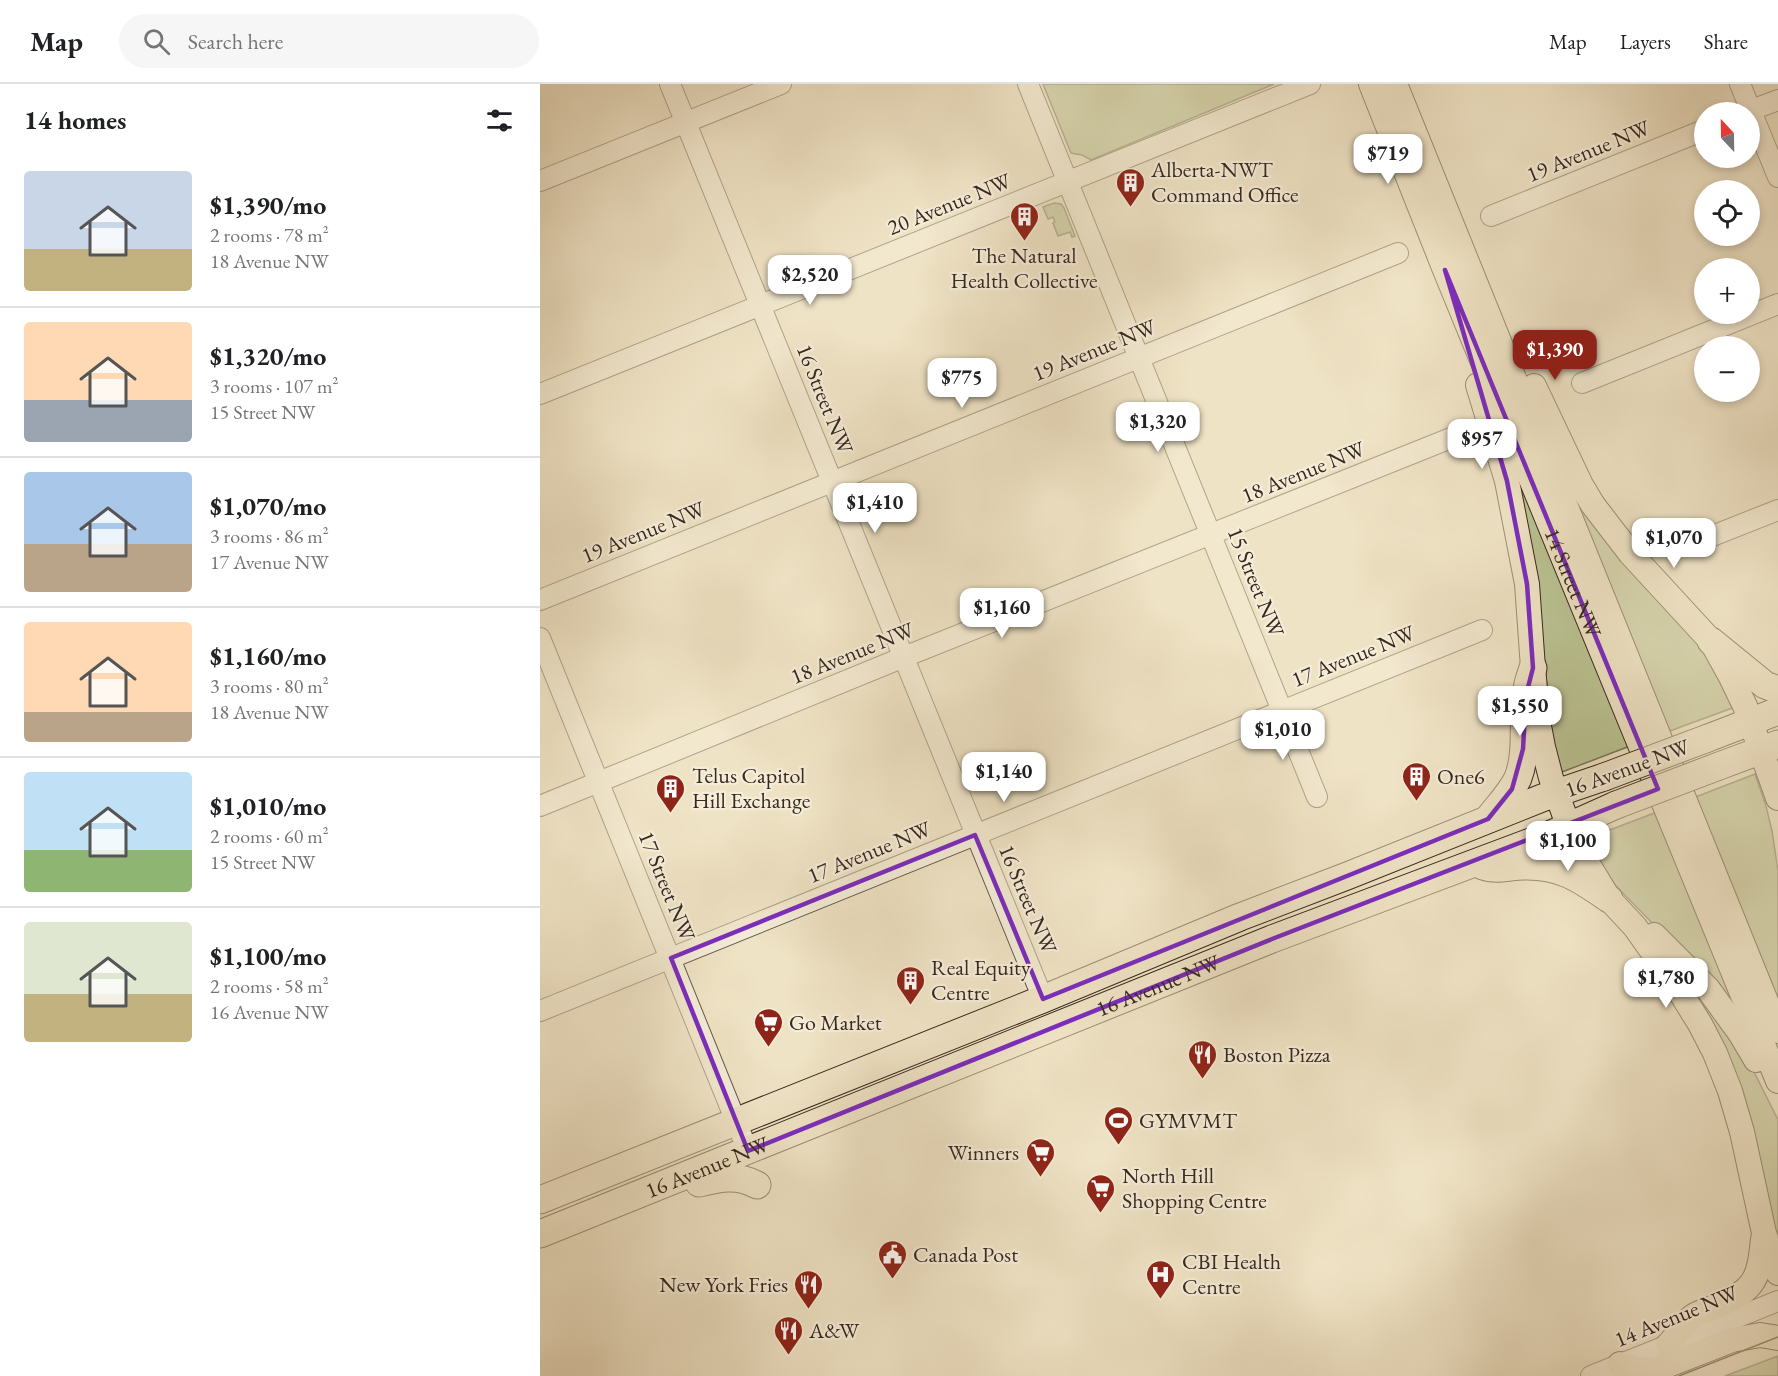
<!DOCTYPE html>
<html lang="en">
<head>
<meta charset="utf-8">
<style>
  :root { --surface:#fff; --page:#f6f6f6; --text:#202124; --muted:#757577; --line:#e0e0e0; --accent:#8f2418 }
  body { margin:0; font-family:"EB Garamond",serif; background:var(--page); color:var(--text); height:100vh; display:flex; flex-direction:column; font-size:22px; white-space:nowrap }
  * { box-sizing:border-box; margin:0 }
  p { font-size:20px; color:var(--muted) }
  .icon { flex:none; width:33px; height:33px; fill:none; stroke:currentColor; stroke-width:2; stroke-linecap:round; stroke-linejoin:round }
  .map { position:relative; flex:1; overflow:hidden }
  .side { display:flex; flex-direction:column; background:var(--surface); width:540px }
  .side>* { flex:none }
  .needle { width:39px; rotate:338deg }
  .fabs { position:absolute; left:1154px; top:18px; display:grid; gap:12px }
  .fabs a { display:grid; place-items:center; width:66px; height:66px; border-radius:50%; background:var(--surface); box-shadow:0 3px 9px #0003; font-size:30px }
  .price { position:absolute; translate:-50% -51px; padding:0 14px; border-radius:12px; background:#fff; color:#222; font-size:20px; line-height:39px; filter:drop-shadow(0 2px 3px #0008) }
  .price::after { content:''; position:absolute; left:50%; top:36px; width:18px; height:14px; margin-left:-9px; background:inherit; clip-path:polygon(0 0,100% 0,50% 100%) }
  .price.on { background:var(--accent); color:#fff }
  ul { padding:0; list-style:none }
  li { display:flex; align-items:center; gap:18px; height:150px; padding:0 24px }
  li+li { border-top:2px solid var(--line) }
  li span { display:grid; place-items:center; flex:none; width:168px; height:120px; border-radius:6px; color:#555 }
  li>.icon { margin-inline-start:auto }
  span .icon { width:72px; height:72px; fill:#fffc; stroke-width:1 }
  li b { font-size:26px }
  h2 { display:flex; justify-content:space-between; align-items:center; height:72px; padding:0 24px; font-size:26px }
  header { display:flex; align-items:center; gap:36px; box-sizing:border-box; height:84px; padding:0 30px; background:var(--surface); border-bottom:2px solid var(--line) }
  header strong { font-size:28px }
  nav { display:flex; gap:33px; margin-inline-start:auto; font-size:21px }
  .search { width:420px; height:54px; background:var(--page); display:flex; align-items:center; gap:15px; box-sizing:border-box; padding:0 21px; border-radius:33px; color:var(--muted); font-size:22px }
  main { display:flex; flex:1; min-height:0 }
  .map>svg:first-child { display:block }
</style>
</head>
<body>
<header>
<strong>Map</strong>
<div class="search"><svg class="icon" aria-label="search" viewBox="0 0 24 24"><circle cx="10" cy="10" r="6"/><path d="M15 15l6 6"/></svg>Search here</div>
<nav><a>Map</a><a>Layers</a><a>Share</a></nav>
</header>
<main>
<section class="side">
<h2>14 homes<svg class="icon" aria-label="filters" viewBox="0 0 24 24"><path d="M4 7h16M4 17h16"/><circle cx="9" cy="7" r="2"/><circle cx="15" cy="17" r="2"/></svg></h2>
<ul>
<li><span style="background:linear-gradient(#c9d6e8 65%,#c2b280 0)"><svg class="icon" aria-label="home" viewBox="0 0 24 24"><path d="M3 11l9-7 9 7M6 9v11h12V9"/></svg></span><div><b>$1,390/mo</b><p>2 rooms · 78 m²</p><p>18 Avenue NW</p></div></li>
<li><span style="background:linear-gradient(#ffd9b3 65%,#9aa5b1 0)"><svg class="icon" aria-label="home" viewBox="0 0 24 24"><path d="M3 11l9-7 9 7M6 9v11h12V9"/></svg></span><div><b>$1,320/mo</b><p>3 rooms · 107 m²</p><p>15 Street NW</p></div></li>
<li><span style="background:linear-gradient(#a9c7e8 60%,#b9a48a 0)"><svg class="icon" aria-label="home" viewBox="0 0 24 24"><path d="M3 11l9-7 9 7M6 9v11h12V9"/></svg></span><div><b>$1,070/mo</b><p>3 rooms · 86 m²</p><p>17 Avenue NW</p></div></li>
<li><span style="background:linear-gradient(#ffd9b3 75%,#b9a48a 0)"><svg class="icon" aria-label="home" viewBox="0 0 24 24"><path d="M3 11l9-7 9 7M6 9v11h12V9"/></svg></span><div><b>$1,160/mo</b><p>3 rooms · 80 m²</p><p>18 Avenue NW</p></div></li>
<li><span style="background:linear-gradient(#bfe0f5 65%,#8fb573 0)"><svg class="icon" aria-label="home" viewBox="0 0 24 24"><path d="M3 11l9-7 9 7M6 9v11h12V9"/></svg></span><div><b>$1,010/mo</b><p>2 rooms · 60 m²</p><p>15 Street NW</p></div></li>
<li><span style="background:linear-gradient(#dfe7d0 60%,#c2b280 0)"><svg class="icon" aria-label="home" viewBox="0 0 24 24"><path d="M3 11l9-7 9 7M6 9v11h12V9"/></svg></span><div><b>$1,100/mo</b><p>2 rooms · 58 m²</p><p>16 Avenue NW</p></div></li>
</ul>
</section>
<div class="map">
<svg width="1238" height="1292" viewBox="0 0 1238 1292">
  <rect width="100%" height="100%" fill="#efe3c5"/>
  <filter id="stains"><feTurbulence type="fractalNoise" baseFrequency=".00333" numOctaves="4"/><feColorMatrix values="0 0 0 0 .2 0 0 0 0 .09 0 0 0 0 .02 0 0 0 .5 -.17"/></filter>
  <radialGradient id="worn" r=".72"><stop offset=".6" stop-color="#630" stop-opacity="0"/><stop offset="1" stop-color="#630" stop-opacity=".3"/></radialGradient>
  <path fill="#bbc393" stroke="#797658" stroke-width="1.5" d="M 503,0 L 734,0 L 551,76 L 542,71 L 531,69 Z
    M 514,119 L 521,120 L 524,124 L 535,152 L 532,153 L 530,148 L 518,152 L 513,139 L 515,138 L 513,133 L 508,135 L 503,123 Z
    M 972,375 L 1090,662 L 1022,688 C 1008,655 1010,619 1005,584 C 997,514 983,445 972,375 Z
    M 1028,404 L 1158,557 L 1195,623 L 1127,648 Z
    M 1215,690 L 1226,722 L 1232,747 L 1238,787 L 1238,932 L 1153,714 Z
    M 1117,728 L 1203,932 L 1075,801 L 1046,755 Z
    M 1154,905 L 1208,976 L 1238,1036 L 1238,1167 L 1151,908 Z
    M 1238,1272 L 1238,1292 L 1185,1292 Z"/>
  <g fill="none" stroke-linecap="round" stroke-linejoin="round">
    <defs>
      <path id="minor" d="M 130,0 L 503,915
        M 488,0 L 777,713
        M 1200,0 L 1238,93
        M 1206,28 L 1238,16
        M 0,97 L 241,0
        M 951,132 L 1164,46
        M 1042,299 L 1238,220
        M 0,310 L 770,0
        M 1152,460 L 1238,426
        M 0,516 L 858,169
        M 0,554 L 208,1067
        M 0,722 L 364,573 L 911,354
        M 0,927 L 942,546
        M 1051,1292 L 1238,1217"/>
      <g id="major">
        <path id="s1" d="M 831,0 L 905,186 L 1238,997"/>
        <path d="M 855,0 L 1238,947"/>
        <path d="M 938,301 L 967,397 L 987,500 L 993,584 L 998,637 L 1003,663 L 1011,694 L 1034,757 L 1049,782 L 1069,815 L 1095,843 L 1134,898 L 1160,940 L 1175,969 L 1190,1007 L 1202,1048 L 1224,1149 L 1238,1189"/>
        <path d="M 994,302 L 1041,401 L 1053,421 L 1090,469 L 1171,557 L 1191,593 L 1205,622 L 1238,714"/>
        <path d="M 1114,851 L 1168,905 L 1200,949 L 1216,976"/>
        <path d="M 1128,1261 C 1136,1253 1143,1241 1152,1233 C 1159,1228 1170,1225 1178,1222 C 1216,1205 1219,1194 1223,1155"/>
        <path d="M 1080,1280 L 1097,1285 L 1118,1285 L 1192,1256 L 1220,1251 L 1238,1254"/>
      </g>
      <g id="highway">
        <path d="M 1171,557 L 1225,601 L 1238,606"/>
        <path d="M 1168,654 L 1238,627"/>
        <path d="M 1179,682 L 1238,660"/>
        <path d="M 948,735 C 958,722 971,709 978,694 C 988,668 982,638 986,611 C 987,602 990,592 993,584"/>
        <path d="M 943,782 C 957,787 970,782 984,782 C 1021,781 1040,795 1069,815"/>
        <path d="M 159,1099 C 180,1094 197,1090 217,1101"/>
        <path d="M 0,1116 L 503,915 L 700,833 L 807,792 L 1002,714 L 1064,693"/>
        <path id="s2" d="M 0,1150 L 732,855 L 1009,751 L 1076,721"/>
      </g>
    </defs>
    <use href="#minor" stroke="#655848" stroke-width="22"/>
    <use href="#major" stroke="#37291e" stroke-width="26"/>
    <use href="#highway" stroke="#37291e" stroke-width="29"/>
    <use href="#minor" stroke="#f5edd9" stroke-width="20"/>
    <use href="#major" stroke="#efe3c5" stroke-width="24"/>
    <use href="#highway" stroke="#efe3c5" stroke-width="27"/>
    <path stroke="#37291e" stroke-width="1.5" d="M 1139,1292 L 1238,1253"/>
    <defs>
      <path id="highway-bridge" d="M 1064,693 L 1168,654
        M 1076,721 L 1179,682"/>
    </defs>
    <use href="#highway-bridge" stroke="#37291e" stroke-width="29" stroke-linecap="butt"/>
    <use href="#highway-bridge" stroke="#efe3c5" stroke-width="27"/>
  </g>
  <path d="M0 0H1238V1292H0ZM 905,186 L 1118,705 L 732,855 L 208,1067 L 131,874 L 435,751 L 503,915 L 948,735 L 972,705 L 983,665 L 986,611 L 993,584 L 987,500 L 967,397 Z" fill="#efe3c5" fill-opacity=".55" fill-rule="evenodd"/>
  <path fill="none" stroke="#7b2cbf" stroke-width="4.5" stroke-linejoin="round" d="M 905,186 L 1118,705 L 732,855 L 208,1067 L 131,874 L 435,751 L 503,915 L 948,735 L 972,705 L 983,665 L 986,611 L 993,584 L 987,500 L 967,397 Z"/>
  <defs>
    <symbol id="building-pin" viewBox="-11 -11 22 30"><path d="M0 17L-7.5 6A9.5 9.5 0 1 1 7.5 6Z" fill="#8f2418" stroke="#f5edd9"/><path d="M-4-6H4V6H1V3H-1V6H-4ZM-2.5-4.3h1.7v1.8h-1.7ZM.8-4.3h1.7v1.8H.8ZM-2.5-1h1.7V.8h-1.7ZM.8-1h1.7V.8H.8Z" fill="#fff"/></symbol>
    <symbol id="supermarket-pin" viewBox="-11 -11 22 30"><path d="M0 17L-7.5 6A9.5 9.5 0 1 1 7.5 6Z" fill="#8f2418" stroke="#f5edd9"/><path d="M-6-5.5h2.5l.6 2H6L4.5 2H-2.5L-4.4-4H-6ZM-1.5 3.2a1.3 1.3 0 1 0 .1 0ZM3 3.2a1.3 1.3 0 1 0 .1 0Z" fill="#fff"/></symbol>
    <symbol id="restaurant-pin" viewBox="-11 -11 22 30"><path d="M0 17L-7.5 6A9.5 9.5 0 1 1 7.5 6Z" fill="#8f2418" stroke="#f5edd9"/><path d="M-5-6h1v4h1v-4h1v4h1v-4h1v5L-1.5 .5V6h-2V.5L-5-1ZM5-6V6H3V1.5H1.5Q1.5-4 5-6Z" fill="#fff"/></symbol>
    <symbol id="stadium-pin" viewBox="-11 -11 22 30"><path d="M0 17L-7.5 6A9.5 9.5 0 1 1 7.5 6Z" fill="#8f2418" stroke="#f5edd9"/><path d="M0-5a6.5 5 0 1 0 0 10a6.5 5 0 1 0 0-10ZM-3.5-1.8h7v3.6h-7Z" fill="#fff"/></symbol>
    <symbol id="civic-pin" viewBox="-11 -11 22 30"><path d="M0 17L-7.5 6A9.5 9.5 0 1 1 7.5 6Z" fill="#8f2418" stroke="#f5edd9"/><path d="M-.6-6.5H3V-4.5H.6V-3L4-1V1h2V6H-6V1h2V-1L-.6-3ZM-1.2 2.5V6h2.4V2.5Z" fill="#fff"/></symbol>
    <symbol id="hospital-pin" viewBox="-11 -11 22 30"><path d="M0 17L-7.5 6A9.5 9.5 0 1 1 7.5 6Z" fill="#8f2418" stroke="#f5edd9"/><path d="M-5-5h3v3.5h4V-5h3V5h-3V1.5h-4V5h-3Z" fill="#fff"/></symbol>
  </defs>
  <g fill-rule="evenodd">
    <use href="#building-pin" x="574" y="82" width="33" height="45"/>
    <use href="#building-pin" x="468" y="116" width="33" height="45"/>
    <use href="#building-pin" x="860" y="676" width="33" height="45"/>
    <use href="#building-pin" x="114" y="688" width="33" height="45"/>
    <use href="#building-pin" x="354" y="880" width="33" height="45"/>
    <use href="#supermarket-pin" x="212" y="922" width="33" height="45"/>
    <use href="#restaurant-pin" x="646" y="954" width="33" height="45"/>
    <use href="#stadium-pin" x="562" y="1020" width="33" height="45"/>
    <use href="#supermarket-pin" x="484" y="1052" width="33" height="45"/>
    <use href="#supermarket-pin" x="544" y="1088" width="33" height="45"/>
    <use href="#civic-pin" x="336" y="1154" width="33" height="45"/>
    <use href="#hospital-pin" x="604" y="1174" width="33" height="45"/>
    <use href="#restaurant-pin" x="252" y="1184" width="33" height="45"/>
    <use href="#restaurant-pin" x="232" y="1230" width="33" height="45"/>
  </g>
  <g text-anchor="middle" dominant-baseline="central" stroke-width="4.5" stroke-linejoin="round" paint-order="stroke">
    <g font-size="22" fill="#37291e" stroke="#f5edd9">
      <text transform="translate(1048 67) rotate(-22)">19 Avenue NW</text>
      <text transform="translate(409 120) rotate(-22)">20 Avenue NW</text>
      <text transform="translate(554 266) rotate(-22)">19 Avenue NW</text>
      <text transform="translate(285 315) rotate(68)">16 Street NW</text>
      <text transform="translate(763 388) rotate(-22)">18 Avenue NW</text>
      <text transform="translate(103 448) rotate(-22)">19 Avenue NW</text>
      <text transform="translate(716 498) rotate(68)">15 Street NW</text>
      <text stroke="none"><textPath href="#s1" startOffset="538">14 Street NW</textPath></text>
      <text transform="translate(312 569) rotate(-22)">18 Avenue NW</text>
      <text transform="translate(813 572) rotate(-22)">17 Avenue NW</text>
      <text transform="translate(1087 684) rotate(-20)">16 Avenue NW</text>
      <text transform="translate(329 768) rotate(-22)">17 Avenue NW</text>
      <text transform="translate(127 802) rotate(68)">17 Street NW</text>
      <text transform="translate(488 815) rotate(67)">16 Street NW</text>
      <text stroke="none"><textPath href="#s2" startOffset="666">16 Avenue NW</textPath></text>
      <text stroke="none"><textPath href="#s2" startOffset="180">16 Avenue NW</textPath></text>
      <text transform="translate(1136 1232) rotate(-22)">14 Avenue NW</text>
    </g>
    <g font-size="22" fill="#37291e" stroke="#f5edd9" text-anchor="start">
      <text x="611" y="85">Alberta-NWT<tspan x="611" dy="25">Command Office</tspan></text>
      <text x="484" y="171" text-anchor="middle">The Natural<tspan x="484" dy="25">Health Collective</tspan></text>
      <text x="152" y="691">Telus Capitol<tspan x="152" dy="25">Hill Exchange</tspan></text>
      <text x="897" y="692">One6</text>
      <text x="391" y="883">Real Equity<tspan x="391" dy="25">Centre</tspan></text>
      <text x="249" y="938">Go Market</text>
      <text x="683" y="970">Boston Pizza</text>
      <text x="599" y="1036">GYMVMT</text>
      <text x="479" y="1068" text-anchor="end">Winners</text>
      <text x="582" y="1091">North Hill<tspan x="582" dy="25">Shopping Centre</tspan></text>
      <text x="373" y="1170">Canada Post</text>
      <text x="642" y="1177">CBI Health<tspan x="642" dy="25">Centre</tspan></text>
      <text x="248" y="1200" text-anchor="end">New York Fries</text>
      <text x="269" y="1246">A&amp;W</text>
    </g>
  </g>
  <rect width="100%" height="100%" filter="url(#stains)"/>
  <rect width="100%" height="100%" fill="url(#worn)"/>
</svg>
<div class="fabs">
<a><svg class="needle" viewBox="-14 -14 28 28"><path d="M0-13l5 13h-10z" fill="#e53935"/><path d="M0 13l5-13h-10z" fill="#757577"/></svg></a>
<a><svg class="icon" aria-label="locate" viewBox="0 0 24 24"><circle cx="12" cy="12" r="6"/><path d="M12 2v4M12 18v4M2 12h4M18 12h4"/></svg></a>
<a>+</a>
<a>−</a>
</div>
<b class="price" style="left:848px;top:101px">$719</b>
<b class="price" style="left:270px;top:222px">$2,520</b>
<b class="price on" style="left:1015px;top:297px">$1,390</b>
<b class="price" style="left:422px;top:325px">$775</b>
<b class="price" style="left:618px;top:369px">$1,320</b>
<b class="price" style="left:942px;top:386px">$957</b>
<b class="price" style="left:335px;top:450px">$1,410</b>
<b class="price" style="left:1134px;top:485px">$1,070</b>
<b class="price" style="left:462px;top:555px">$1,160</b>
<b class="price" style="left:980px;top:653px">$1,550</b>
<b class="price" style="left:743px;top:677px">$1,010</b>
<b class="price" style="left:464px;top:719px">$1,140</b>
<b class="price" style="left:1028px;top:788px">$1,100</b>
<b class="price" style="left:1126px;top:925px">$1,780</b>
</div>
</main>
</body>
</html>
